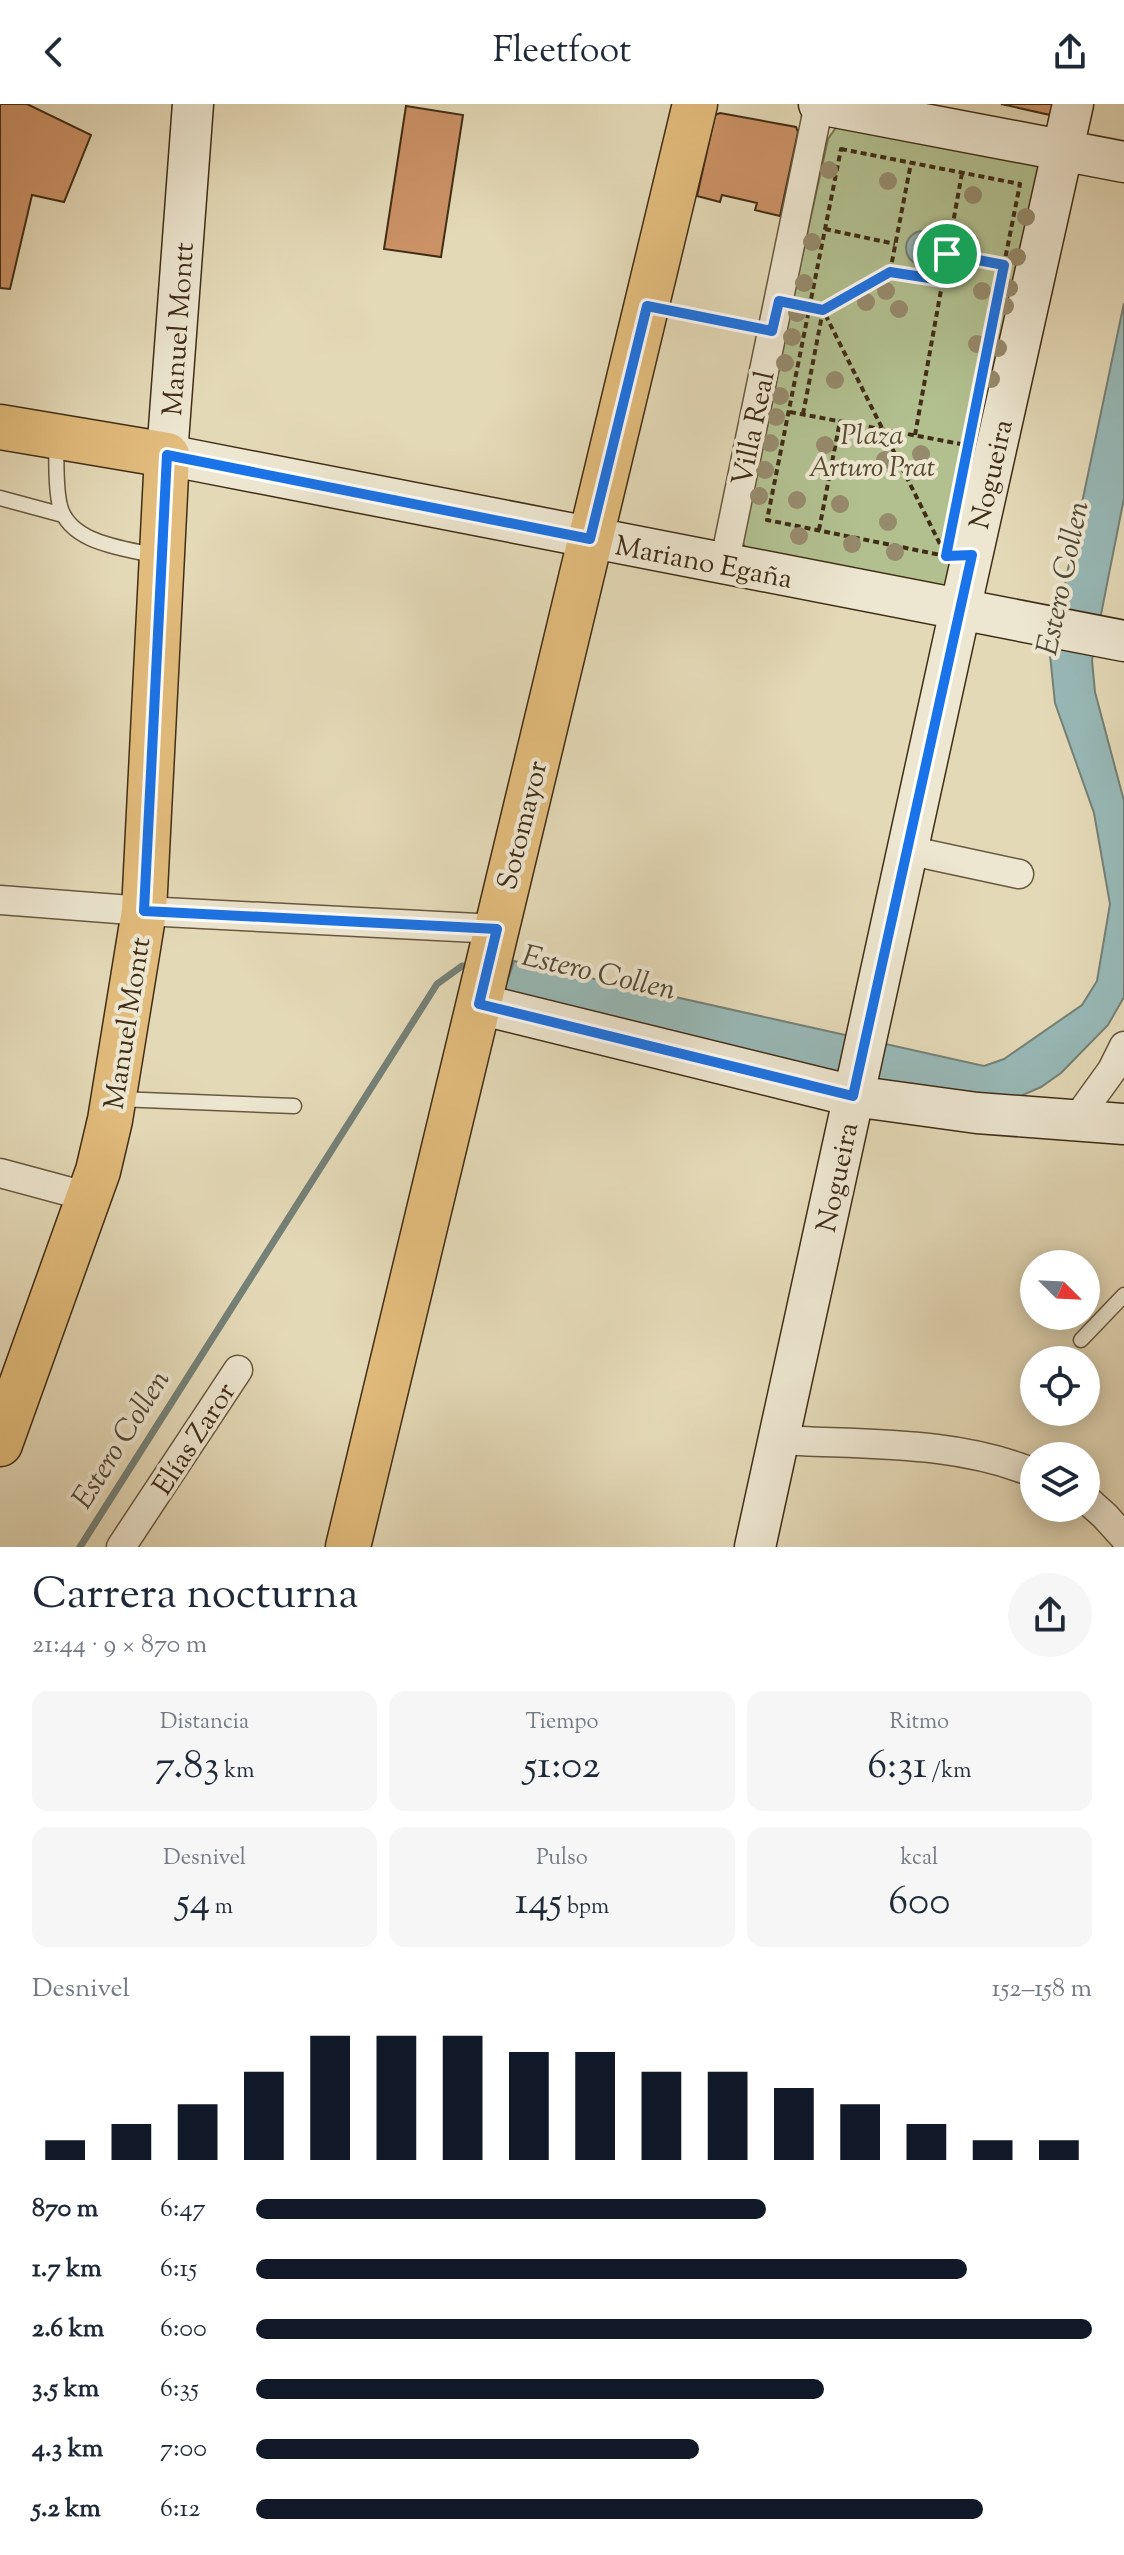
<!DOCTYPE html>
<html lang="es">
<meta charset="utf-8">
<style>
body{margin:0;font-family:"Sorts Mill Goudy",serif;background:#f6f6f7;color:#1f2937;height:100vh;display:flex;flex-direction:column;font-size:30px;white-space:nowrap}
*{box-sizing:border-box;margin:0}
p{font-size:26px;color:#747a83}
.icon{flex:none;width:44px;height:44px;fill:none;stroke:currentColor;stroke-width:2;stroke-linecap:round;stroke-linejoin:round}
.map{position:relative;height:1443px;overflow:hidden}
.panel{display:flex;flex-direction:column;background:#fff;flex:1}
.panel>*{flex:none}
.needle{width:52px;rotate:114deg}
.buttons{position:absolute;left:1020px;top:1146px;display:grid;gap:16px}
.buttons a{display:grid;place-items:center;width:80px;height:80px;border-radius:50%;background:#fff;box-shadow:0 4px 20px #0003;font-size:40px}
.pin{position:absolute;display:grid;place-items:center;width:68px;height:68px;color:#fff;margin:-34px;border:4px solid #fff;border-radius:50%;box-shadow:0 2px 8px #0007}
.round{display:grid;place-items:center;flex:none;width:84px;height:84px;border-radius:42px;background:#f6f6f7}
.overview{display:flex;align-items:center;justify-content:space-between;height:136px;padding:0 32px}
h1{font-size:44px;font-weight:600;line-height:60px}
.stats{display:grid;grid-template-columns:repeat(3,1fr);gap:12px;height:136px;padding:8px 32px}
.stats div{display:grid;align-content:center;border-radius:16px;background:#f6f6f7;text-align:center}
.stats b{font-size:40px;font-weight:600}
.stats small{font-size:22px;font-weight:400}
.stats p{font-size:22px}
.chart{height:224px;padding:16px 32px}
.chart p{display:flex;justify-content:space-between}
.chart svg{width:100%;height:144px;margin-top:8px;stroke:#111827;stroke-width:6}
ul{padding:0 32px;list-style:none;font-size:26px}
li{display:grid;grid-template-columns:128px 96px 1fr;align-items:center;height:60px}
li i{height:20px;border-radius:10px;background:#111827}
header{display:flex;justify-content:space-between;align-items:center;height:104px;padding:0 32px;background:#fff;font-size:36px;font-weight:600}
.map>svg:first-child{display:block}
.green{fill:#b2c090;stroke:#797653;stroke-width:2}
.water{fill:#98b9b7;stroke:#758177;stroke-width:2}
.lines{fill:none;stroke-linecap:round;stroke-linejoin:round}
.stream{stroke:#758177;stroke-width:7}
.building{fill:#cb9266;stroke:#402d16;stroke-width:2}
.lane-casing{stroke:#69583e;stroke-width:17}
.street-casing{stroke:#69583e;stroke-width:31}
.secondary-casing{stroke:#402d16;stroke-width:43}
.primary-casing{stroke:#402d16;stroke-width:47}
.path{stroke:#402d16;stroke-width:4;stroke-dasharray:6 4;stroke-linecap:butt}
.lane{stroke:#ede6d0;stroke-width:14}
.street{stroke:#ede6d0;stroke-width:28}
.secondary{stroke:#ede6d0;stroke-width:40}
.primary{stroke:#e2bc7c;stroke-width:44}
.tree{fill:#968a6c}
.route-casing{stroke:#fff;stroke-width:16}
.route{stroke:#1a73e8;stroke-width:10}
.labels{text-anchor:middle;stroke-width:8;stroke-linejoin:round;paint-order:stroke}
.street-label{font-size:28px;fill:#402d16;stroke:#ede6d0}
.park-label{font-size:28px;font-style:italic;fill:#574a2e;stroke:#ede6d0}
.water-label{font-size:30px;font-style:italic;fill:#524936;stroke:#ede6d0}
</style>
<header><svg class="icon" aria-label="back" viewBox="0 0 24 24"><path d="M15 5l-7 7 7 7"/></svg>Fleetfoot<svg class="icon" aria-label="share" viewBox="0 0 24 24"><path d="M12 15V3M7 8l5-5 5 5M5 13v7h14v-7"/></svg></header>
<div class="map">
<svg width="1124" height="1443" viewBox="0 0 1124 1443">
<rect width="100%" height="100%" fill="#e4d9b7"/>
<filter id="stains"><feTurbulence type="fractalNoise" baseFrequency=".0025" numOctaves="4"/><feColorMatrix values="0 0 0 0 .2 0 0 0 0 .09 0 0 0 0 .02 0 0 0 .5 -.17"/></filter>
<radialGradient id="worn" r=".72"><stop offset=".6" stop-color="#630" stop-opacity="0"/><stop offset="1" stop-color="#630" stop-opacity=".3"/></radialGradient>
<path class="green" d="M842,21L1042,62L947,484L748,448L740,434L828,35L835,25Z"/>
<path class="water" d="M906 144a17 17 0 1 1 34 0a17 17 0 1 1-34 0Z
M1124,199V394L1092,556L1095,588L1124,697V893L1108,921L1061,969L1041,983L1007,998L883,984L502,893L514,857L984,962L1004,955L1082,901L1097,877L1110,800L1094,709L1055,599L1050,551Z"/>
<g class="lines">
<path class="stream" d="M80,1443L437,880L462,862L474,864"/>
</g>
<path class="building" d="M0,0H27L91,31L64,98L32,91L10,185L0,184Z
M1001,0H1071L1068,15Z
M406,2L463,11L441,153L384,145Z
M720,9L796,23L798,28L780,112L755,106L757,99L722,91L720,98L697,92L715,11Z"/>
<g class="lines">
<g class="lane-casing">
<path id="lane" d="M56,338C57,358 55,382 60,402C70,440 125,444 157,452
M0,394L63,411
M118,995L294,1002
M1081,1236L1124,1191"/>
</g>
<g class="street-casing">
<path id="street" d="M724,461L819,0
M907,746L1019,770
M0,796L144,807L497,825
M1076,1016L1112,966L1124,942
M0,1069L89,1093
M778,1336C863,1341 954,1336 1034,1369
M1086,1395L1105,1412L1124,1433
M121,1443L238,1266"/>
</g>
<g class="secondary-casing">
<path id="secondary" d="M193,0L167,351L1124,537
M819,0L1124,58
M479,900L853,992L977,1009L1124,1020
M755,1443L960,506L1073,0"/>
</g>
<g class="primary-casing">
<path id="primary" d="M0,323L167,351L144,807L110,1016L98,1067L0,1340
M348,1443L695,0"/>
</g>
<path class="path" d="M841,45L1020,80L946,452L767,416Z
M825,125L895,140
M948,150L1004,161
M890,168L911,59
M809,202L823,206L941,442
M680,209L746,222
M790,308L966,341
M803,310L823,206L890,168L942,176
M915,331L962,69
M819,426L840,317"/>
<use href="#lane" class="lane"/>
<use href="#street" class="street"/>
<use href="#secondary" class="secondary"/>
<use href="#primary" class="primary"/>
</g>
<g class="tree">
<circle cx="829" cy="66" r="9"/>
<circle cx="888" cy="77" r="9"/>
<circle cx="973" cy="91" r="9"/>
<circle cx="1026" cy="113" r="9"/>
<circle cx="812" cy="138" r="9"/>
<circle cx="1017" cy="153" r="9"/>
<circle cx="804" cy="179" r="9"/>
<circle cx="1009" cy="184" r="9"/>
<circle cx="886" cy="187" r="9"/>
<circle cx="982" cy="187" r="9"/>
<circle cx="866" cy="198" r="9"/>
<circle cx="1005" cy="202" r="9"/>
<circle cx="899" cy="205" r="9"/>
<circle cx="797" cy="209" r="9"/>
<circle cx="792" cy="233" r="9"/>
<circle cx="977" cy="240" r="9"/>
<circle cx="998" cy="244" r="9"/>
<circle cx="785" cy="259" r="9"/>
<circle cx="991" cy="275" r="9"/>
<circle cx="835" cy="276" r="9"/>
<circle cx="780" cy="292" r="9"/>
<circle cx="776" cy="313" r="9"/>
<circle cx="770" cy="339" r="9"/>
<circle cx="825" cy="341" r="9"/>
<circle cx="921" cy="350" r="9"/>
<circle cx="885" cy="356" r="9"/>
<circle cx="765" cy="366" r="9"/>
<circle cx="759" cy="392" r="9"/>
<circle cx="797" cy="396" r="9"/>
<circle cx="840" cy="400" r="9"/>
<circle cx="888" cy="418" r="9"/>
<circle cx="799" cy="432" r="9"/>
<circle cx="852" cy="440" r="9"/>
<circle cx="895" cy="448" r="9"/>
</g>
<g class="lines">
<g class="route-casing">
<path id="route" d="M947,150L1004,161L946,452L972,451L853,992L479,900L497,825L144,807L167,351L590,435L647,202L772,227L779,197L823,206L890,168L942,176Z"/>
</g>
<use href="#route" class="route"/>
</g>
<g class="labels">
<g class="street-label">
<text transform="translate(177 225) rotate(-86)" y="10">Manuel Montt</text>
<text transform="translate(752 324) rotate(-78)" y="10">Villa Real</text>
<text transform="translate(990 370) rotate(-77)" y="10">Nogueira</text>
<text transform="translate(704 457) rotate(11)" y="10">Mariano Egaña</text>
<text transform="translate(521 721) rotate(-76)" y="10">Sotomayor</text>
<text transform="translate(126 919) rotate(-81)" y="10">Manuel Montt</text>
<text transform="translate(836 1073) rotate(-78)" y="10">Nogueira</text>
<text transform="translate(193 1334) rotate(-57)" y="10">Elías Zaror</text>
</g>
<g class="park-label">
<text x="872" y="340">Plaza<tspan x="872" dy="32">Arturo Prat</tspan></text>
</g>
<g class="water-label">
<text transform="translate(1062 474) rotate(-78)" y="10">Estero Collen</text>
<text transform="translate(599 868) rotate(13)" y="10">Estero Collen</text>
<text transform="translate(120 1335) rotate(-58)" y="10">Estero Collen</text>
</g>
</g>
<rect width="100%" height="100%" filter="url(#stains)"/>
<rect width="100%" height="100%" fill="url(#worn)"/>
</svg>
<div class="buttons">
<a><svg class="needle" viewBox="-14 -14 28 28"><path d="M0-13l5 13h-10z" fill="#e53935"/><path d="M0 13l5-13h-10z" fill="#747a83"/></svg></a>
<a><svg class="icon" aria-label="locate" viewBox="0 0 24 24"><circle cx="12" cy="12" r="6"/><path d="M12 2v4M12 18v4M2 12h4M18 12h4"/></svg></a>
<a><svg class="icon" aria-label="layers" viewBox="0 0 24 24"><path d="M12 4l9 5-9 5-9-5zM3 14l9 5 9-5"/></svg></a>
</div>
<div class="pin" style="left:947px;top:150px;background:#1e9e55"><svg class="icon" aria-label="arrive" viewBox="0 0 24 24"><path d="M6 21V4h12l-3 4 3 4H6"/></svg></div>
</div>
<section class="panel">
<div class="overview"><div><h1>Carrera nocturna</h1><p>21:44 · 9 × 870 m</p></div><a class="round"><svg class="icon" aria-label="share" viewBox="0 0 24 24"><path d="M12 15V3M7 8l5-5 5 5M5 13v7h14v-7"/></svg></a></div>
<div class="stats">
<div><p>Distancia</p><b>7.83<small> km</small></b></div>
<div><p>Tiempo</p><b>51:02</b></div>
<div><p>Ritmo</p><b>6:31<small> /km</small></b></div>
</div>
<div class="stats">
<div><p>Desnivel</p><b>54<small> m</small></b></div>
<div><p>Pulso</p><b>145<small> bpm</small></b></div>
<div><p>kcal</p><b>600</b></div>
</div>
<div class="chart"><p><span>Desnivel</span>152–158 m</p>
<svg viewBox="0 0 160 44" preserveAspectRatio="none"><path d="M5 44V38M15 44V33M25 44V27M35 44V17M45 44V6M55 44V6M65 44V6M75 44V11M85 44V11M95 44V17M105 44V17M115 44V22M125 44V27M135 44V33M145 44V38M155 44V38"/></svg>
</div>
<ul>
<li><b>870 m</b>6:47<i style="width:61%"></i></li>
<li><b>1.7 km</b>6:15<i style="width:85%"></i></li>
<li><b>2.6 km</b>6:00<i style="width:100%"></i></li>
<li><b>3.5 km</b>6:35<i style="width:68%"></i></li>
<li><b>4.3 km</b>7:00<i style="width:53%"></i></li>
<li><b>5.2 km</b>6:12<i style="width:87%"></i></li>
</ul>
</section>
